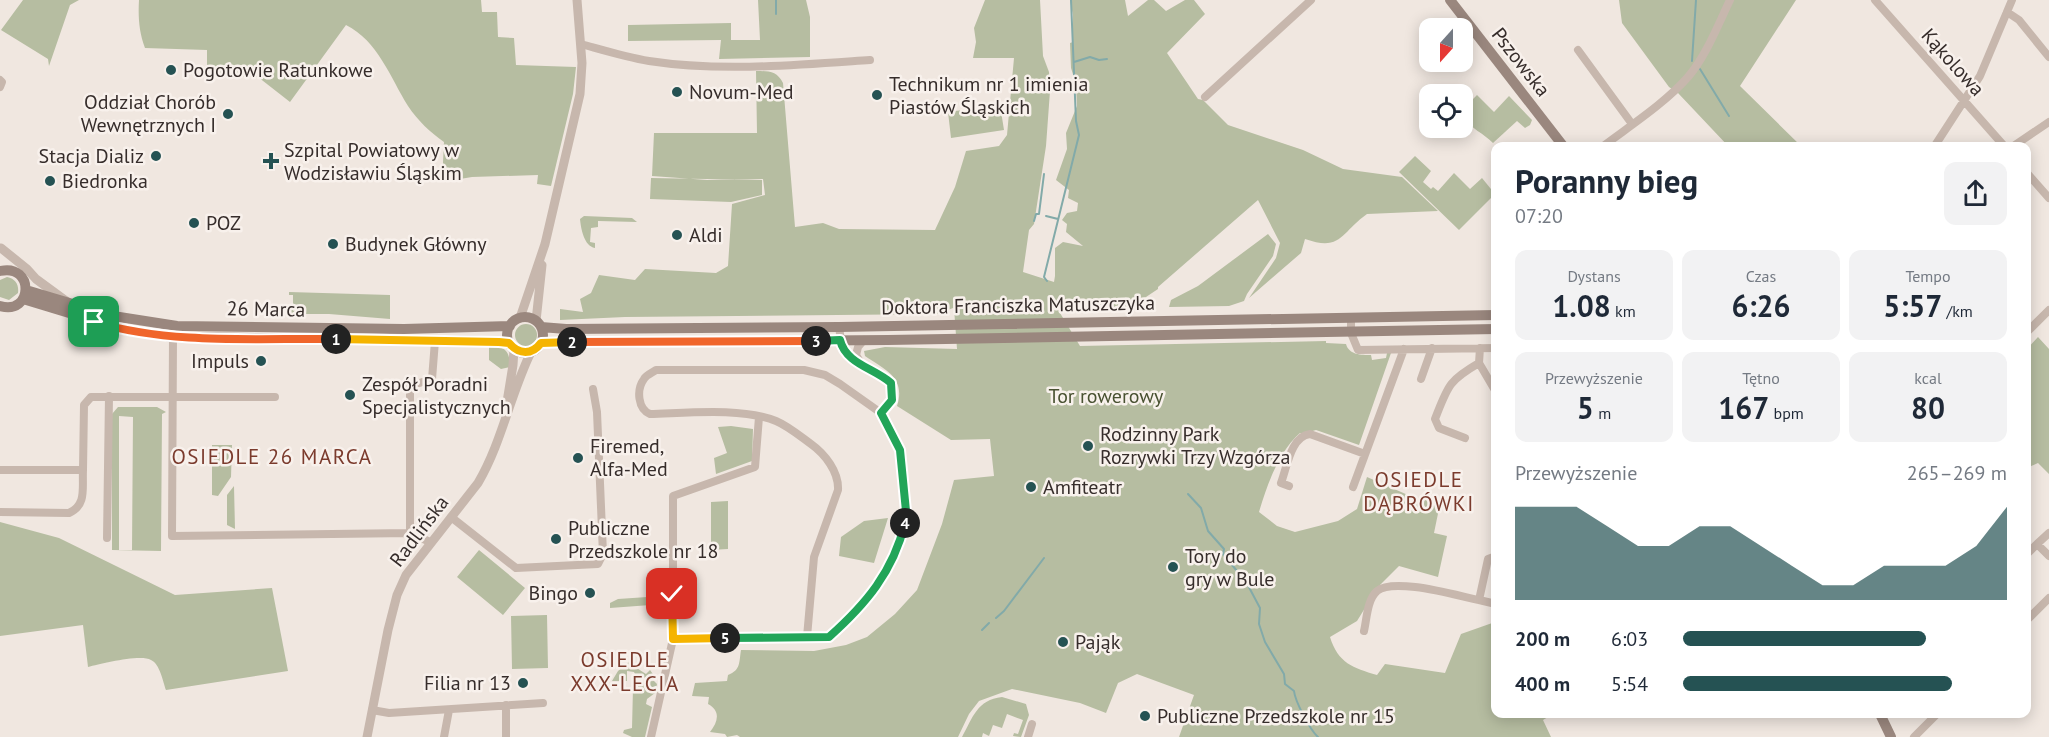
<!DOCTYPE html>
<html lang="pl">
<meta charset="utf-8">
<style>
body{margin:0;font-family:"PT Sans",sans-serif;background:#f2f2f3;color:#1f2937;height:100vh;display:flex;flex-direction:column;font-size:22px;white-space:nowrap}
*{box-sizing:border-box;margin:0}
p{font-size:20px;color:#747a83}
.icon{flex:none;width:33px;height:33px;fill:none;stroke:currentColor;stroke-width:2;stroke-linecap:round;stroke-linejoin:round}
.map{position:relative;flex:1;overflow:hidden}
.sheet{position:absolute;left:1491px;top:142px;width:540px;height:576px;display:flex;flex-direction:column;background:#fff;border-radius:12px;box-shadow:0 3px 15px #0003}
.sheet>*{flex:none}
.needle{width:39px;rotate:201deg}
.tools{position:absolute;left:1419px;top:18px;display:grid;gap:12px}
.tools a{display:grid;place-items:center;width:54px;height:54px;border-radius:12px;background:#fff;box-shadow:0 3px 15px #0003;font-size:30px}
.pin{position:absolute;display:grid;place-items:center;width:51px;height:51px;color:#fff;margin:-26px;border-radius:12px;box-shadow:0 3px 9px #0006}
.km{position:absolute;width:30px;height:30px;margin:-15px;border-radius:50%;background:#222;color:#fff;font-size:16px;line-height:30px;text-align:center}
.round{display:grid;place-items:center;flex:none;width:63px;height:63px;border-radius:12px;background:#f2f2f3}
.head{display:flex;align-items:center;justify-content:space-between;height:102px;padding:0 24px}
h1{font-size:33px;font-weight:600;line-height:45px}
.metrics{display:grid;grid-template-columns:repeat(3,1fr);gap:9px;height:102px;padding:6px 24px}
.metrics div{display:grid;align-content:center;border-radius:12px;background:#f2f2f3;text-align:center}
.metrics b{font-size:30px;font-weight:600}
.metrics small{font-size:16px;font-weight:400}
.metrics p{font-size:16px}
.chart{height:168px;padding:12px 24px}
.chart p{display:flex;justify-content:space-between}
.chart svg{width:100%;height:108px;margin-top:6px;fill:#255253;opacity:.7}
ul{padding:0 24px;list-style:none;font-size:20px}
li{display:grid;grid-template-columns:96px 72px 1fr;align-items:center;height:45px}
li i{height:15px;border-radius:8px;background:#255253}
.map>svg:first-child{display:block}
.green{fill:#b6bda1;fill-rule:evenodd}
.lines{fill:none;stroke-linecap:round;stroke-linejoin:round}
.stream{stroke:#82aaa9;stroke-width:2}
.minor{stroke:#c7b7ad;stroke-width:8}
.tertiary{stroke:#c7b7ad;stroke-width:9}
.secondary{stroke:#9a877e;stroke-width:10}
.split-1-casing{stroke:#fff;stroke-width:12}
.split-2-casing{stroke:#fff;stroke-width:12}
.split-3-casing{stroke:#fff;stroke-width:12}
.split-4-casing{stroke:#fff;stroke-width:12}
.split-5-casing{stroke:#fff;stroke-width:12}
.split-6-casing{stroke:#fff;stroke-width:12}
.split-1{stroke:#f0652b;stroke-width:8}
.split-2{stroke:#f5b400;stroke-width:8}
.split-3{stroke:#f0652b;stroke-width:8}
.split-4{stroke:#22a559;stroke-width:8}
.split-5{stroke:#22a559;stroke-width:8}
.split-6{stroke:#f5b400;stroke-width:8}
.poi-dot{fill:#255253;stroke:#f8f1ec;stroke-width:2}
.labels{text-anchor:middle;stroke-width:5;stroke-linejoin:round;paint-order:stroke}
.street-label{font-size:20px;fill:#362d2b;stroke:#f8f1ec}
.poi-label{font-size:20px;fill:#362d2b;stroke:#f8f1ec;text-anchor:start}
.park-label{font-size:20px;fill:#485131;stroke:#f8f1ec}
.neighbourhood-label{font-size:21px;letter-spacing:1.5px;fill:#7b3b2d;stroke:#f8f1ec}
</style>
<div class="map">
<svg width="2049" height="737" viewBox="0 0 2049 737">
<rect width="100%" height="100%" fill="#f0e7e0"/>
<path class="green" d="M23,0H79L70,5L49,66L48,59L1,30Z
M139,0H481L482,12H497L498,37L514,38L516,65L576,67L573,94L551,186L537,184L538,175L472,177L442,182L444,142C430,132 418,121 408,106C390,77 378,41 346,25L290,102L258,77L207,75V50L145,48C139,32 138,17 139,0Z
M758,0H806L810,17V57L719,59L721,40L628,41V25L731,23V40H760Z
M985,0H1040L1043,56L1049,72L1050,91L1046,146L1034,224L1029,230L1022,279L1023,272L1054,282L1055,276V248L1063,242L1083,246L1066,232L1067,224L1062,220L1067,213L1077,211L1078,203L1068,198L1069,190L1056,180L1067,149L1066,133L1077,106L1076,84L1071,68L1070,43L1073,42V15L1070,0H1125L1128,16L1148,0H1154L1166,11L1185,0H1194L1205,14L1167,53L1198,99L1203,100L1228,125L1303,150L1343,169L1402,177L1438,211L1367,214C1341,232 1342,252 1305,239L1301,253L1249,298L1276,258L1280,243L1258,200L1158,287V289L1137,303V310L1060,313L1080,346L1326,341V343L1346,344C1349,355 1361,355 1371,355L1372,360L1386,358L1387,353H1391L1359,445L1316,430L1302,434L1300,433C1279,451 1267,485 1259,512L1277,526L1295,532L1338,521L1357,509L1367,477L1417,499H1441L1434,533L1447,536L1438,577L1399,566L1378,587L1357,621L1330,637C1338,663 1353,668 1377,675L1385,664L1445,673L1461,634L1495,622L1496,714H1553L1543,720L1551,737H1179L1194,695L1137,674L1118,683L1106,713L1080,703L1012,689L979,701L969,714L958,737H740L737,735L727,737L725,734L710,732C718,722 721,711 708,704L709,697L692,696L695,683L727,681L728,675C741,670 739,662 741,650L814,651L846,645L867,637L895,614L917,590L942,524L954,480L994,476L990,439L951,440L897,406C906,378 886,370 865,356L864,351L885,347L957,349L954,308L963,304L938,314L625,317L560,320V309L583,312L580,299L591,293L599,275L635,280L645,269L716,273L728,266L732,204L765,195L763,179L707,180L652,176L654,133H757L756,71C769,71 777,71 783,83L795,227L823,223L839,229L935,230L955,187L966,151L999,146L1007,135L1014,58H973L976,42L974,28Z
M1619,0H1796L1740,86L1802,147H1729L1678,93L1669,87L1622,23Z
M1477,95L1494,112L1509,96L1532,120L1530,125L1525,128L1517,121L1493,143C1483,133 1472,129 1463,118V109Z
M1000,105L1004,130L951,138L948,112Z
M1415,156L1431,171L1423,182L1431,189L1433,187L1438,191L1454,173L1470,189L1482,178L1495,194L1459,230L1399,172Z
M651,178L762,180V195L731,202L650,199Z
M584,216L632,218L637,222L598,221V227L591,228L590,242L595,243V248C584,246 581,229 580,219Z
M1268,234L1276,244L1273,256L1247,294L1244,301L1229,306L1169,307L1171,300L1198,286Z
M7,277C16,279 19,285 18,293L9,300L0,297V280Z
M289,292L390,295V319L329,314H288V305H293V295H289Z
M515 335a11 11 0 1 1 22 0a11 11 0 1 1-22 0Z
M2038,337L2049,349V474L2038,463L2027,468V349Z
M489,346C505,346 510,351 510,367L501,369L489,360Z
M118,407H157L166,412L162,414L161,551L112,550V414ZM119,416L133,417L132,550H119Z
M731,426L753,429L752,461L716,474L714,458L727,453L718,427Z
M212,445H232L231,477L218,496L212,495Z
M234,486L235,529L227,525V495Z
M728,501V549L711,550V502Z
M888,518L874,563L839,556L841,537L864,521Z
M0,522L59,538L175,595L272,588L288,671L166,690C163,682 160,664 151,660C140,654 101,664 88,667L83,625L0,636Z
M479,550L525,588L503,615L457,577Z
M662,596L664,604L610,608V603L618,599Z
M547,615L548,668L512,669L511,616Z
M634,658L635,659L632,665L646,674L650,670L655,677L637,678L634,672L627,671V681H612L618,671Z
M654,681L657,684L655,693L647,699L646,704L652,707L645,737H632L623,733L624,730L632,728L633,688C637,680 646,682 654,681Z
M1002,697L1026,704L1029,715L1021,737L1013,736L1014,733L1018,734L1023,720L1007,714L1002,728L993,725L989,736L983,733L982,737H962C973,717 977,700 1002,697Z"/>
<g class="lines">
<path class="stream" d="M776,14V0
M1692,61L1696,0
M1074,62L1090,57L1099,60L1107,59
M1700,69L1729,116
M1046,216L1058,219
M1034,221L1036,214H1039L1044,174
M1047,281L1044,277L1079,135L1076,121L1071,0
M1188,494L1201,508L1208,531L1224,549L1223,554L1237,571
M1243,576L1260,608L1259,624L1265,642L1284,674L1285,684L1294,691C1295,701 1310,730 1318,737
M996,618L1004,611L1044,558
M982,630L989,623"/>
<path class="minor" d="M1875,0L2005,147
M2007,12L2019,20L2049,57
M581,44C603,50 626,57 649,61C720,72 798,65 870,60
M1578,50L1632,124
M0,80L2,82L0,87
M1205,97L1311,0
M1602,147C1631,125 1664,104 1688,77C1706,56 1718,25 1730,0
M1934,147L1980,76L2012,0
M2012,147L2049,122
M2026,172L2049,198
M1351,319V333L1358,350L1496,348
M839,327C843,368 866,361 891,383L892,400L881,413
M2026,333L2049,310
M173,337L172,536L410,533L430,542
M1480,348L1479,363L1496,392
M861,363L856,355L858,347L864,340
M1421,379L1432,348
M1465,438L1439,428L1435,419C1448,386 1448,381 1479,363
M0,470H83L84,405L91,397H275
M1289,486L1281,483C1287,467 1291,436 1310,434L1365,454
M1353,487L1404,349
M2026,489H2027
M0,512L69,513C87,505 82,488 83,470
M451,517L516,568L598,564L603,554L597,412L593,389
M410,533V386L432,379L435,341
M107,538L109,396
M2037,544L2049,533
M2026,555L2037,544L2049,556
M1479,600L1496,604
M2026,621L2049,598
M1364,631C1367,618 1367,600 1377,591C1394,577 1458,596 1479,600L1488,559L1496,556
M673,639L818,638L829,637L847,621L885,575L904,526L906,511L900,450L881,413L840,384L825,375L804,370H656C652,373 646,375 644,379C636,390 638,409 650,414C686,413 742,407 776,421C788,426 800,436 811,444C825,454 839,472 838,490L814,557L807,637
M506,705V737
M372,710L389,713L543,703
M444,737L449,710
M651,737L673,639V496L755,467L759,417
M1028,737L1032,724
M1914,737L1937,714"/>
<path class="tertiary" d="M1,248L27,269L36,279L66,301
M520,318L545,244L580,94L582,63L577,0
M536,321L542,265
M507,402L513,365L514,349
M367,737L388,630L397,595L406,575L478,483C502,442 510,395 531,352"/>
<path class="secondary" d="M1450,0L1564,147
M0,271C35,263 33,316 0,306
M26,290L113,316L177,326L404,329L510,326
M23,299L125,330L173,337L481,341L509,343
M507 335a18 18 0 1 1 36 0a18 18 0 1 1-36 0Z
M541,327L566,329L839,327L1496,315
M541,343L888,340L1496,329
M1880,714L1891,737"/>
</g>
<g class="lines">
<g class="split-1-casing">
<path id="split-1" d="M94,322C173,345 256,338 336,339"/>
</g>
<g class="split-2-casing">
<path id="split-2" d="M336,339L499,342L509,343C519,355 532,355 541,343L572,342"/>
</g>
<g class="split-3-casing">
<path id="split-3" d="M572,342L816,341"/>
</g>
<g class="split-4-casing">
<path id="split-4" d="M816,341L840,340C846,364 874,368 891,383L892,400L881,413L900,450L906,511L905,523"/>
</g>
<g class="split-5-casing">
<path id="split-5" d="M725,638L829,637C866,604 893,572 905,523"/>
</g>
<g class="split-6-casing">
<path id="split-6" d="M672,594L673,639L725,638"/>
</g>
<use href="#split-1" class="split-1"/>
<use href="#split-2" class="split-2"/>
<use href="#split-3" class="split-3"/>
<use href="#split-4" class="split-4"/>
<use href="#split-5" class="split-5"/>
<use href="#split-6" class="split-6"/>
</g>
<g class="poi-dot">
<circle cx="171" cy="70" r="6"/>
<circle cx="677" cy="92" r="6"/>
<circle cx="877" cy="95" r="6"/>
<circle cx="228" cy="114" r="6"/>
<circle cx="156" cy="156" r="6"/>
<path d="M268 152h6v6h6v6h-6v6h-6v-6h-6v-6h6z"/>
<circle cx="50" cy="181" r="6"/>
<circle cx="194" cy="223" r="6"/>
<circle cx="677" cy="235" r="6"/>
<circle cx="333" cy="244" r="6"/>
<circle cx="261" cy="361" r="6"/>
<circle cx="350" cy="395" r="6"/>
<circle cx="1088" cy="446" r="6"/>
<circle cx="578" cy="458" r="6"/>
<circle cx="1031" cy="487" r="6"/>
<circle cx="556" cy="539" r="6"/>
<circle cx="1173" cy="567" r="6"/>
<circle cx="590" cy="593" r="6"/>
<circle cx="1063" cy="642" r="6"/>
<circle cx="523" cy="683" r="6"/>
<circle cx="1145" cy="716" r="6"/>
</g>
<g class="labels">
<g class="street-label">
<text transform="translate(1521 62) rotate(52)" y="7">Pszowska</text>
<text transform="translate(1953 62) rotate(48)" y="7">Kąkolowa</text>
<text transform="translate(1018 305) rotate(-1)" y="7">Doktora Franciszka Matuszczyka</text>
<text transform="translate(266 309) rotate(1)" y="7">26 Marca</text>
<text transform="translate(419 531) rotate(-53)" y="7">Radlińska</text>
</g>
<g class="poi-label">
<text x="183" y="77">Pogotowie Ratunkowe</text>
<text x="889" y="91">Technikum nr 1 imienia<tspan x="889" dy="23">Piastów Śląskich</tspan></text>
<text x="689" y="99">Novum-Med</text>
<text x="216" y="109" text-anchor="end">Oddział Chorób<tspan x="216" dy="23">Wewnętrznych I</tspan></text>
<text x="284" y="157">Szpital Powiatowy w<tspan x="284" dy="23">Wodzisławiu Śląskim</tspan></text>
<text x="144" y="163" text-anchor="end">Stacja Dializ</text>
<text x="62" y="188">Biedronka</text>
<text x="206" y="230">POZ</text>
<text x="689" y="242">Aldi</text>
<text x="345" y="251">Budynek Główny</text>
<text x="249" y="368" text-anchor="end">Impuls</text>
<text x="362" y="391">Zespół Poradni<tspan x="362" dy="23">Specjalistycznych</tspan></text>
<text x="1100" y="441">Rodzinny Park<tspan x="1100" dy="23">Rozrywki Trzy Wzgórza</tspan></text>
<text x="590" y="453">Firemed,<tspan x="590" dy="23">Alfa-Med</tspan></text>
<text x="1043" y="494">Amfiteatr</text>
<text x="568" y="535">Publiczne<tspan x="568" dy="23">Przedszkole nr 18</tspan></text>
<text x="1185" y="563">Tory do<tspan x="1185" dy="23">gry w Bule</tspan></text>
<text x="578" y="600" text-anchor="end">Bingo</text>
<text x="1075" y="649">Pająk</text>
<text x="511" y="690" text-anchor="end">Filia nr 13</text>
<text x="1157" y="723">Publiczne Przedszkole nr 15</text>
</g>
<g class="park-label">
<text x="1106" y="403">Tor rowerowy</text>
</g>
<g class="neighbourhood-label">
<text x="272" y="464">OSIEDLE 26 MARCA</text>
<text x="1419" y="487">OSIEDLE<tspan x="1419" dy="24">DĄBRÓWKI</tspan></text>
<text x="625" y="667">OSIEDLE<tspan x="625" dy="24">XXX-LECIA</tspan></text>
</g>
</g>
</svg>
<div class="tools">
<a><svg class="needle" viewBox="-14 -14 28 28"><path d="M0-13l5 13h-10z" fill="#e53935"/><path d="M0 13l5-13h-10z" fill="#747a83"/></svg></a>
<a><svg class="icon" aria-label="locate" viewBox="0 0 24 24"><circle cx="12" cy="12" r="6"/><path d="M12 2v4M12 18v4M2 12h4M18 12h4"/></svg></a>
</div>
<div class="pin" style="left:94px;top:322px;background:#1e9e55"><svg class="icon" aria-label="arrive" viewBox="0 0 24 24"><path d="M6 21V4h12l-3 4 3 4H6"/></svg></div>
<div class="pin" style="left:672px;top:594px;background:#d93025"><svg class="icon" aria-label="check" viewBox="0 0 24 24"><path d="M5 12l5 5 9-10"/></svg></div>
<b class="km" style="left:336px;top:339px">1</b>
<b class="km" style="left:572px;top:342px">2</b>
<b class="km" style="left:816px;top:341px">3</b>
<b class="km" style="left:905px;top:523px">4</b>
<b class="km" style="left:725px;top:638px">5</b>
<section class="sheet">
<div class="head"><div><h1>Poranny bieg</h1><p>07:20</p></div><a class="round"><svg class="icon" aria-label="share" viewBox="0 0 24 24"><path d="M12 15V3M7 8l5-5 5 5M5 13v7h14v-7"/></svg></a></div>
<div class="metrics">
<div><p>Dystans</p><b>1.08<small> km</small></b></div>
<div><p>Czas</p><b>6:26</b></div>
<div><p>Tempo</p><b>5:57<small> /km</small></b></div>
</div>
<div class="metrics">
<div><p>Przewyższenie</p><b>5<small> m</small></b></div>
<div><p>Tętno</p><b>167<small> bpm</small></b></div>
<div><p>kcal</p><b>80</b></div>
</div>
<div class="chart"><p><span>Przewyższenie</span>265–269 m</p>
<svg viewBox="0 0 160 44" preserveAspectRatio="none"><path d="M0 44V6L10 6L20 6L30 14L40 22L50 22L60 14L70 14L80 22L90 30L100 38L110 38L120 30L130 30L140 30L150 22L160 6V44z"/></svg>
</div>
<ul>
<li><b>200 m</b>6:03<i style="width:75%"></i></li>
<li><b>400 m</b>5:54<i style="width:83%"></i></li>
</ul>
</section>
</div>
